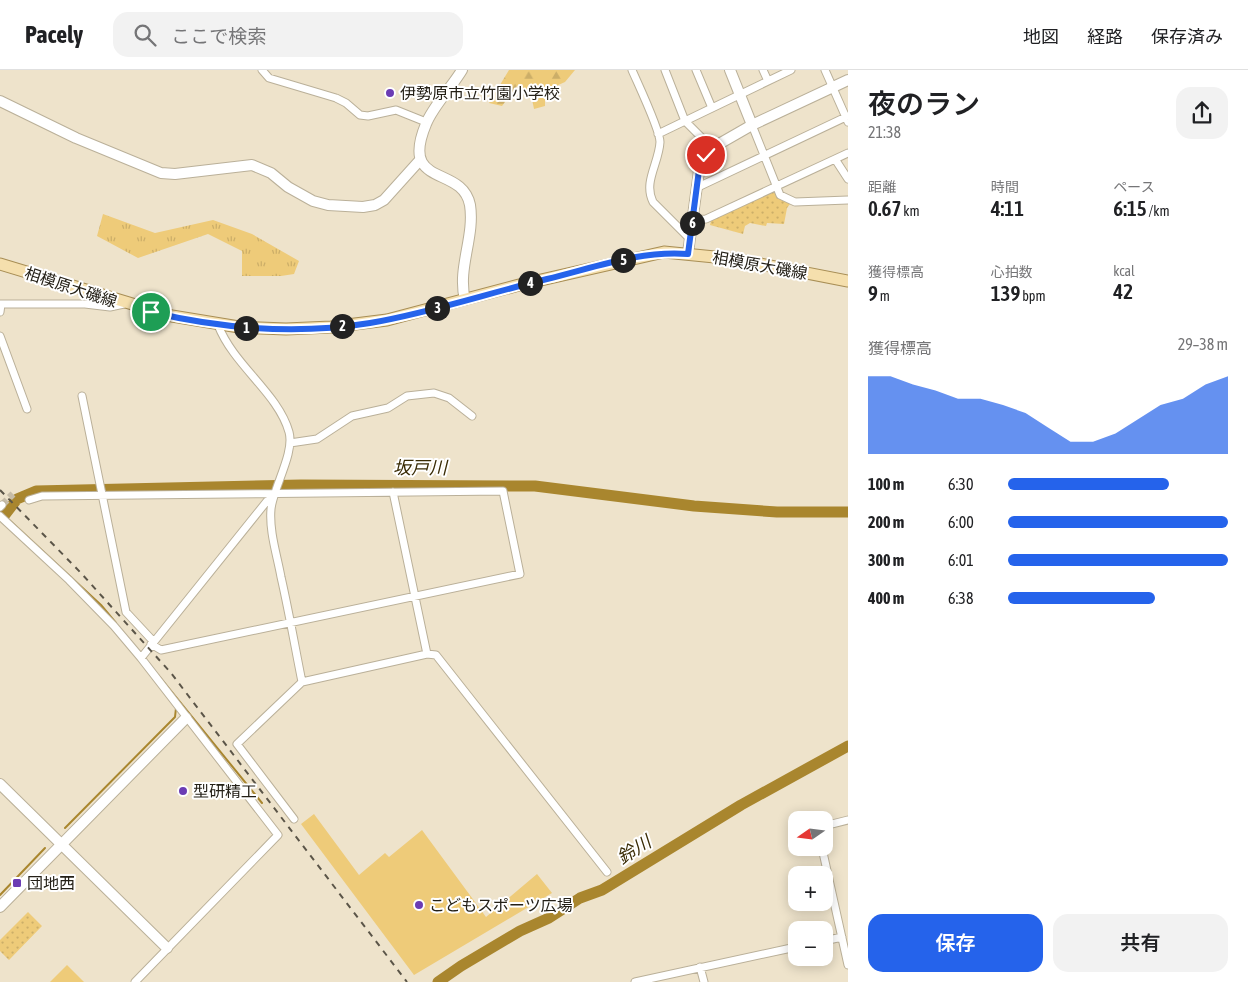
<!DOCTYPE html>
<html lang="ja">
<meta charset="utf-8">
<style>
body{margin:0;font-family:"Asap Condensed","Noto Sans JP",sans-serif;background:#f2f2f2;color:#202124;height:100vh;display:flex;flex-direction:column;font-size:19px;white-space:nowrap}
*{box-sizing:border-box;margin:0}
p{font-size:16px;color:#757577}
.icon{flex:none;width:28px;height:28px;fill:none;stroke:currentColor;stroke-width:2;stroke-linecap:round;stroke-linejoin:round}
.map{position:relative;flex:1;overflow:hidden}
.sheet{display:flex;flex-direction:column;background:#fff;width:400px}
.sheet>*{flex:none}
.needle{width:32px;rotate:256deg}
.buttons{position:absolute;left:788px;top:741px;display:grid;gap:10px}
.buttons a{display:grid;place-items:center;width:45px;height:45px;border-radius:10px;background:#fff;box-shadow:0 2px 12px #0003;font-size:25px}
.pin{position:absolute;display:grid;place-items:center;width:42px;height:42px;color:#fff;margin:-21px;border:2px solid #fff;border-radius:50%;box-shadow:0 1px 5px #0007}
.km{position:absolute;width:25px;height:25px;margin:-12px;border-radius:50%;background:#222;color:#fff;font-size:14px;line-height:25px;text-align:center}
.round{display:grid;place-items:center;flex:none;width:52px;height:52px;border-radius:15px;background:#f2f2f2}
.overview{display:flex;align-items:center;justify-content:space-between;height:85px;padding:0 20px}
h1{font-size:28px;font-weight:600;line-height:38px}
.figures{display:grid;grid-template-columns:repeat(3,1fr);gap:8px;height:85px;padding:5px 20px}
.figures div{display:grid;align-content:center}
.figures b{font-size:21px;font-weight:600}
.figures small{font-size:14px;font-weight:400}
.figures p{font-size:14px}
.chart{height:140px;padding:10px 20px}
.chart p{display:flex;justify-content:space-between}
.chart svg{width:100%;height:90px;margin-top:5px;fill:#2563eb;opacity:.7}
.action{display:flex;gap:10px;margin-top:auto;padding:10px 20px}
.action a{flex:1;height:58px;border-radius:15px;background:#2563eb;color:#fff;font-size:20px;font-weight:600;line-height:58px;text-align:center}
.action a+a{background:#f2f2f2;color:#202124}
ul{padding:0 20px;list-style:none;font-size:16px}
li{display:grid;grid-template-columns:80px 60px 1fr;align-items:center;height:38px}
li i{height:12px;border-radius:6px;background:#2563eb}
header{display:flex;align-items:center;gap:30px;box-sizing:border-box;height:70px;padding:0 25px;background:#fff;border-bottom:1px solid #e0e0e0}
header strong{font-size:24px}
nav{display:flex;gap:28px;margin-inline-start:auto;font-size:18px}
.search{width:350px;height:45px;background:#f2f2f2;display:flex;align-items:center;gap:12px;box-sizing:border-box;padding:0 18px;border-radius:15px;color:#757577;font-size:19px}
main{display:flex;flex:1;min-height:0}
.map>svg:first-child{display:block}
.grass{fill:url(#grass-tufts)}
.forest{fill:url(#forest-firs)}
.park{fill:url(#park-dots)}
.pitch{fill:#eecb79}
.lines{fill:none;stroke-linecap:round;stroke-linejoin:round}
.stream{stroke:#a9862e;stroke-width:2}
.river{stroke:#a9862e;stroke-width:11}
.street-tunnel{stroke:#c6bca7;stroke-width:7;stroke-dasharray:7 3.5;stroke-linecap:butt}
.street-casing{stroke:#bab099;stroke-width:9}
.secondary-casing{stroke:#bab099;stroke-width:12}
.primary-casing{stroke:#a88e55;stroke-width:13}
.street{stroke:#fff;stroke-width:7}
.secondary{stroke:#fff;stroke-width:10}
.primary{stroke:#f5dfad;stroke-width:11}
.rail{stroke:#5b5548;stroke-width:2;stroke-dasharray:6 6;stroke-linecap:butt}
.route-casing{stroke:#fff;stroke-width:10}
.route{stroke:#2563eb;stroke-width:6}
.poi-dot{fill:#6b3cb4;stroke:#fff;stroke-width:2}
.labels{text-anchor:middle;stroke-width:4;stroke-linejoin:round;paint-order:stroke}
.poi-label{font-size:16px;fill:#242017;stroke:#fff;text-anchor:start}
.street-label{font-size:16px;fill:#242017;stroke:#fff}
.water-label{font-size:18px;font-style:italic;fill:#392b04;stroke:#fff}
</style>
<header>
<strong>Pacely</strong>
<div class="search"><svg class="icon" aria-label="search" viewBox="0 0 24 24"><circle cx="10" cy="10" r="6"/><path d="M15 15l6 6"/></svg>ここで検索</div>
<nav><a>地図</a><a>経路</a><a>保存済み</a></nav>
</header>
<main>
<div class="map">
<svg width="848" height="912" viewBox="0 0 848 912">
<defs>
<pattern id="grass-tufts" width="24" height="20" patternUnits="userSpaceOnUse" patternTransform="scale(1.25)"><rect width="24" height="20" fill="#eecb79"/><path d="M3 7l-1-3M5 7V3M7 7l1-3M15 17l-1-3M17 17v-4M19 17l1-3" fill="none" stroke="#ccae68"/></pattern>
<pattern id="forest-firs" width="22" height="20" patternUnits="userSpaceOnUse" patternTransform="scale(1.25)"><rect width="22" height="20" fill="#eecb79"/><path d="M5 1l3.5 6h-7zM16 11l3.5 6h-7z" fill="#ccae68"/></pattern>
<pattern id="park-dots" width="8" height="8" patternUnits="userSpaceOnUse" patternTransform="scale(1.25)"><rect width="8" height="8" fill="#eecb79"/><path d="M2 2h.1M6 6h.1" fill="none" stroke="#ccae68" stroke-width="1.8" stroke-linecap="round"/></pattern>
</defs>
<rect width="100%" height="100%" fill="#eee3cb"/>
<path class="grass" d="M103,144L155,163L213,150L252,164L299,191L294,204L281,206H242V181L208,164L138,188L97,166Z"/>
<path class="forest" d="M509,0H575L565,12L545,21V36L534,39L531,24L517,16L502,36L489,33Z"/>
<path class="park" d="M775,120L790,134L787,138L784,154L767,153L766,156L750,153L745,156L743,164L710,155L711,151Z
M28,842L42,856L9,890L0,881V870Z"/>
<path class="pitch" d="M314,744L359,805L385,783L389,787L422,760L486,847L537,804L552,823L414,905L301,754Z
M67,895L84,912H50Z"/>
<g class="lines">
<path class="stream" d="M6,447L101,535L116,553
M158,605L262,733
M65,758L175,647L176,638
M0,825L45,778"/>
<path class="river" d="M0,443L4,446L17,429L36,421L301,415L535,416L694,436L777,442H848
M438,912L461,896L520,861L549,848L580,828L602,820L741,735L848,676"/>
<path class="street-tunnel" d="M2,435L13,424"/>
<g class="street-casing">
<path id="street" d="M262,0L269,8L336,28L346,33L360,45L368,46L396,40L426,52
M632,0C638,14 660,60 660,72C659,93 643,112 653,132L690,169
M665,0L685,51L712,78
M696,0L712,38
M763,0L768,11
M825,0L848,52
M752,55L780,125L795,132L848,130
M658,64L791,0
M835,89L848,109
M696,118L848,46
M692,150L706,149L848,83
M0,234H85L110,237L124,234
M0,242L1,234
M218,255C234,296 278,323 289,362C295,383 273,418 271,439C269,461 277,485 281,507C289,542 295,577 302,612L427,584L436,585L607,802
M0,266L27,339
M82,326L126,542L153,571
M290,373L317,369L352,346L388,338L407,326L434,323L449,328L472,346
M393,422L427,584
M29,430L42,426L503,421L520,504L161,580L151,574
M0,437L2,435
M0,446L69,510L114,556L141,588
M294,749L237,674L302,612
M824,756L848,750
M822,778L848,895
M824,871L842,867
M700,897L704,912
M135,912L278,765L141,588L267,431L273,429
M635,912L796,877"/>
</g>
<g class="secondary-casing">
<path id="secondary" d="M462,0C452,17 433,36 426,54C399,119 462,94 470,135C475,167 457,198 465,230
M730,0L752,55
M0,31L76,68L161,103L175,104L252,95L271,103L288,117L313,131L328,135L363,137L375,135L384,130L420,90
M688,183L699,101L712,78L752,55L848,10
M0,714L167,878
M0,837L186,648"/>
</g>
<g class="primary-casing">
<path id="primary" d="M0,194L172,246L239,257L286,259L331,257L387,250L519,215L664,182L735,189L848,211"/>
</g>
<use href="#street" class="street"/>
<use href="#secondary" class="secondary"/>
<use href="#primary" class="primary"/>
<path class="rail" d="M0,420L81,503L171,603L407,912"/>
</g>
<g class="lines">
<g class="route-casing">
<path id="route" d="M151,242C223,259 296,265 370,253C430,243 488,223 547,209C593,198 640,180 688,184L699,100L706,85"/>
</g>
<use href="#route" class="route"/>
</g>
<g class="poi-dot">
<circle cx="390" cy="23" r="5"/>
<circle cx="183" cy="721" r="5"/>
<rect x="12" y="808" width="10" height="10" rx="2.5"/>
<circle cx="419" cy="835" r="5"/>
</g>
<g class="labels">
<g class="poi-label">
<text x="400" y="29">伊勢原市立竹園小学校</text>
<text x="193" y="727">型研精工</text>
<text x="27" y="819">団地西</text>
<text x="429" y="841">こどもスポーツ広場</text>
</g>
<g class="street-label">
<text transform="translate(760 195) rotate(10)" y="6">相模原大磯線</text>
<text transform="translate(71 217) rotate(18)" y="6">相模原大磯線</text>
</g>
<g class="water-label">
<text x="420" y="404">坂戸川</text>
<text transform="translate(634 780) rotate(-32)" y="6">鈴川</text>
</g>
</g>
</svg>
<div class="buttons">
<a><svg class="needle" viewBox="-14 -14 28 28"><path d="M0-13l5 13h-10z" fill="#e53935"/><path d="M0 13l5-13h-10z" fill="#757577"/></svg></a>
<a>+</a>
<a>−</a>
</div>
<div class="pin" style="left:151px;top:242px;background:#1e9e55"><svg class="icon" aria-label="arrive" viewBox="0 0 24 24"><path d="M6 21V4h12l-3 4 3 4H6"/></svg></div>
<div class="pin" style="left:706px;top:85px;background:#d93025"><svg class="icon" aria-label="check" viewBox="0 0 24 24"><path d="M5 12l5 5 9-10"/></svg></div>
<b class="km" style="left:246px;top:258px">1</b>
<b class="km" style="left:342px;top:256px">2</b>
<b class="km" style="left:437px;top:238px">3</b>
<b class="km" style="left:530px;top:213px">4</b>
<b class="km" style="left:623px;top:190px">5</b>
<b class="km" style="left:692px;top:153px">6</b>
</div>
<section class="sheet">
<div class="overview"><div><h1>夜のラン</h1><p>21:38</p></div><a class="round"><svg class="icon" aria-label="share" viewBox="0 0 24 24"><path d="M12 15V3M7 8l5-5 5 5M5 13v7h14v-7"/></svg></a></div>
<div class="figures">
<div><p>距離</p><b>0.67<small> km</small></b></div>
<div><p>時間</p><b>4:11</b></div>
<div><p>ペース</p><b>6:15<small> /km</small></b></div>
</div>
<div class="figures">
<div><p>獲得標高</p><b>9<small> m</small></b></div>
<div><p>心拍数</p><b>139<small> bpm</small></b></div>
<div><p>kcal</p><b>42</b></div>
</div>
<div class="chart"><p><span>獲得標高</span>29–38 m</p>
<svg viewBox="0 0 160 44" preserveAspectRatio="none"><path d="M0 44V6L10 6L20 10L30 13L40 17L50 17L60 20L70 24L80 31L90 38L100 38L110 34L120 27L130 20L140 17L150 10L160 6V44z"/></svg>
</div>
<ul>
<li><b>100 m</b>6:30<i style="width:73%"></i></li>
<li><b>200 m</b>6:00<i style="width:100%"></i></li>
<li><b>300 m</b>6:01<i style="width:100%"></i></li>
<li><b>400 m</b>6:38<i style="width:67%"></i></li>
</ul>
<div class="action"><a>保存</a><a>共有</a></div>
</section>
</main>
